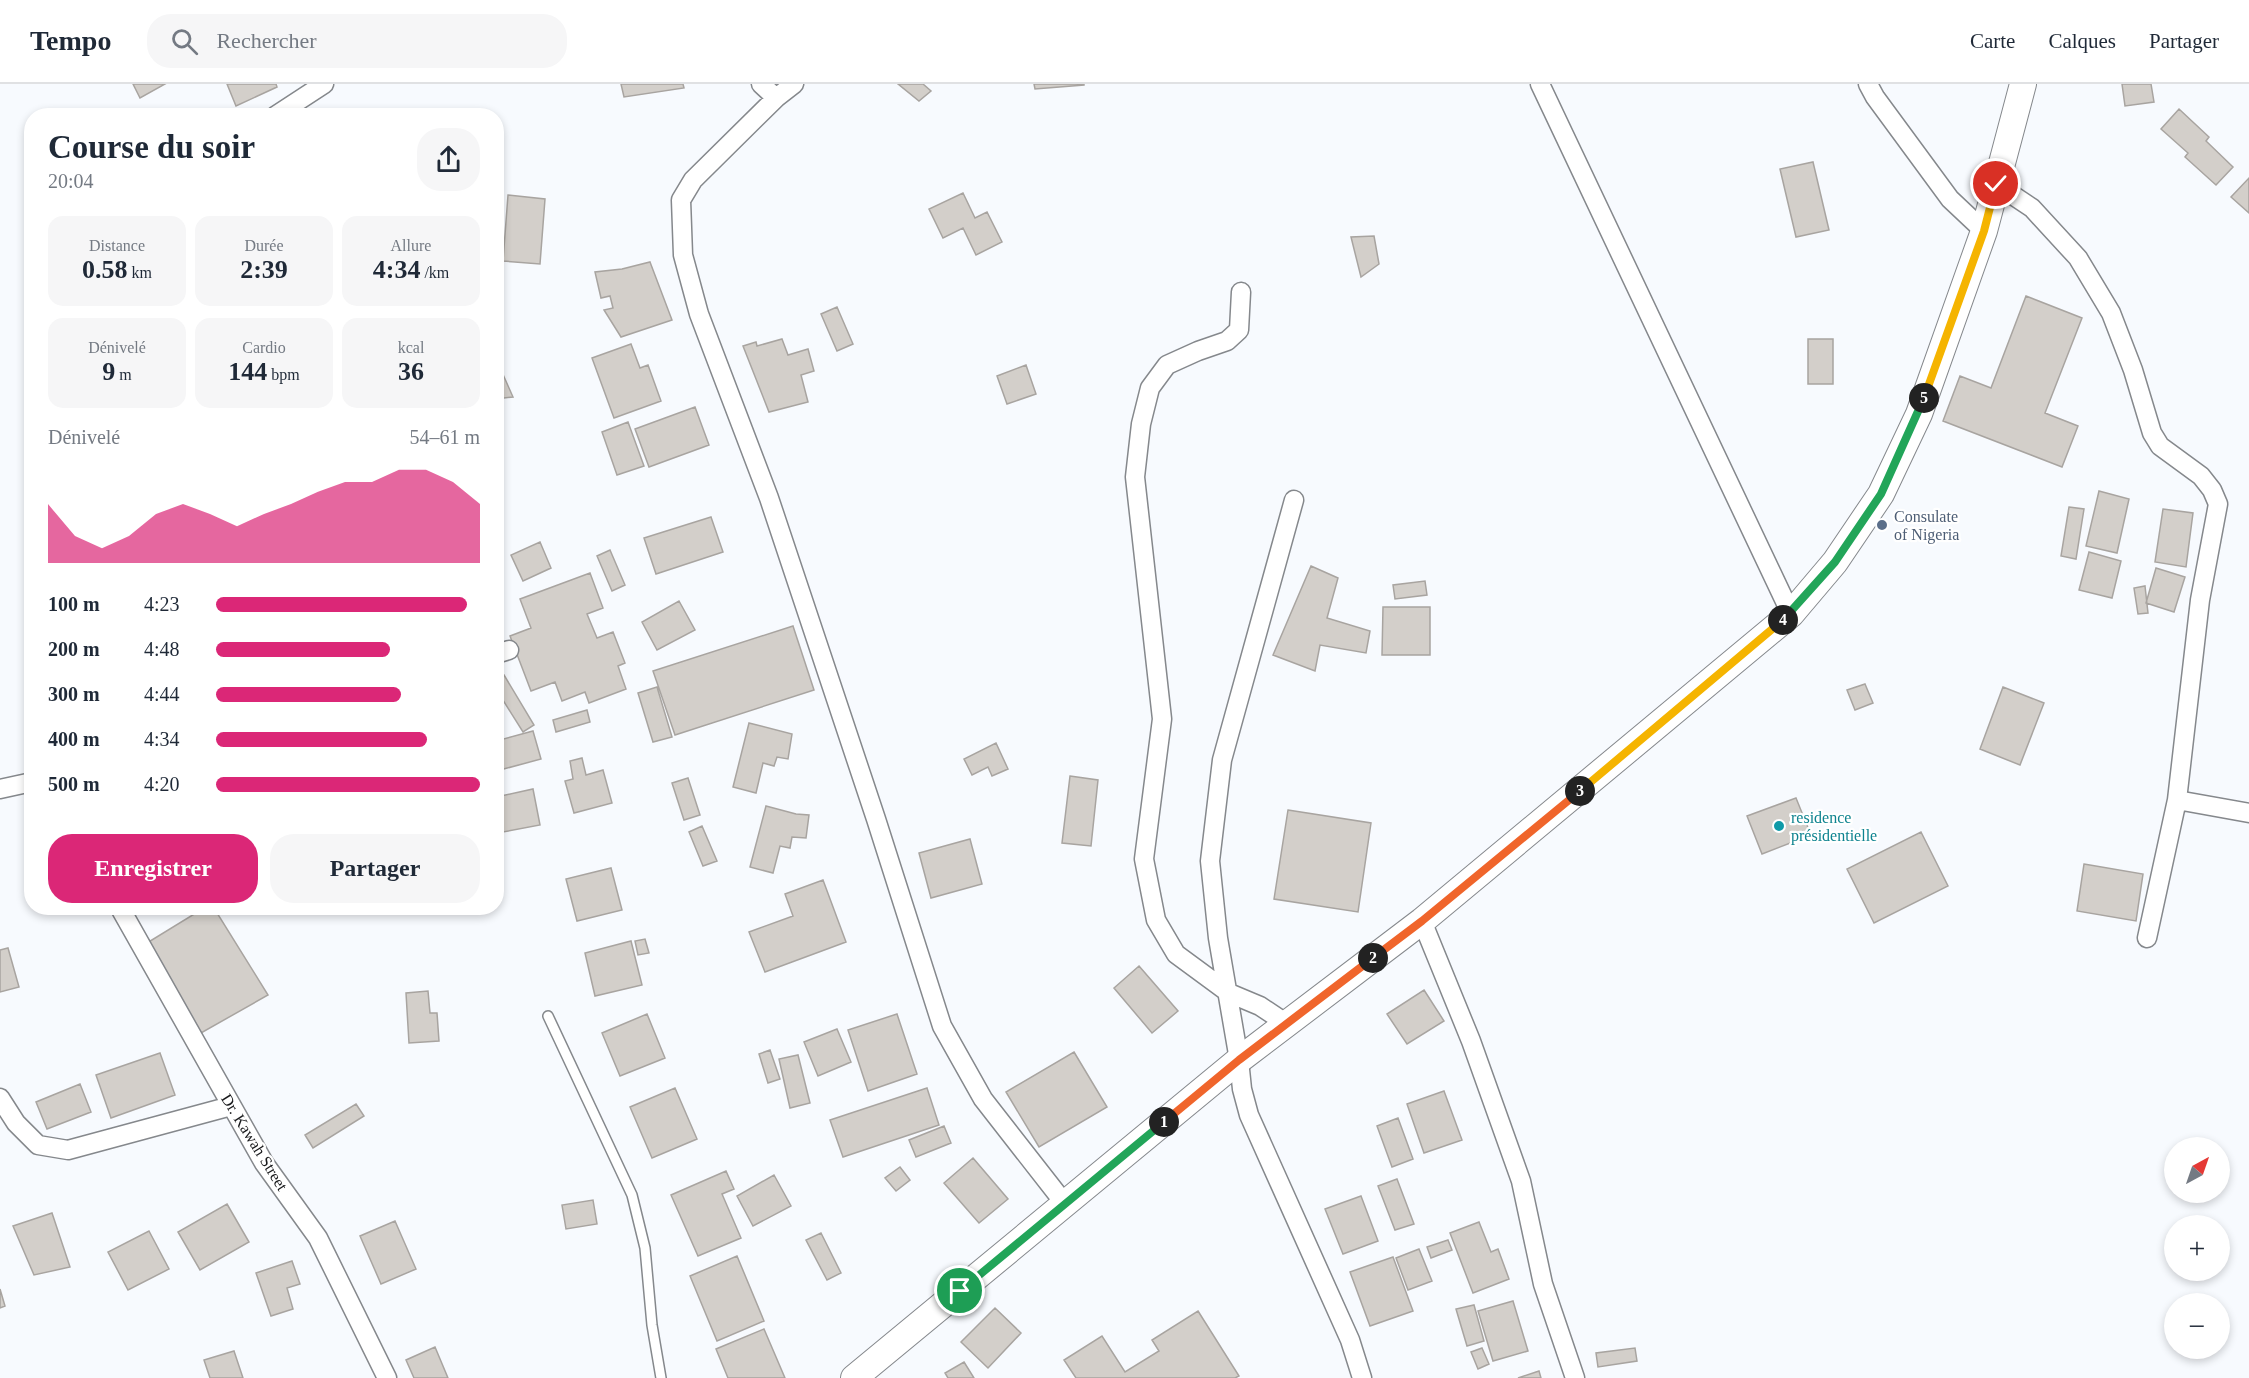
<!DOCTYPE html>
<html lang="fr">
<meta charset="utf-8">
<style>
body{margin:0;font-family:Georgia,serif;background:#f6f6f7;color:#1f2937;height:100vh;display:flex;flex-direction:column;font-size:22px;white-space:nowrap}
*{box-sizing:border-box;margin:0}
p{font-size:20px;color:#747a83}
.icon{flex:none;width:33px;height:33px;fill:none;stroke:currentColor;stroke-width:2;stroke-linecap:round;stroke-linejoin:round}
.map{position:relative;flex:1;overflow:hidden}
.details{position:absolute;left:24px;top:24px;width:480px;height:807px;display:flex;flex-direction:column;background:#fff;border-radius:24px;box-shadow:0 3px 9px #0003}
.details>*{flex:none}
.needle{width:39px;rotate:40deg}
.buttons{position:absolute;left:2164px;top:1053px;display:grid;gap:12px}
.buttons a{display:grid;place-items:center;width:66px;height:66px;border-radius:50%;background:#fff;box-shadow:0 3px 9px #0003;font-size:30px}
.pin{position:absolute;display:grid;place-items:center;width:51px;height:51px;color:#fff;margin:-26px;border:3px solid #fff;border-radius:50%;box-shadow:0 2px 6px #0007}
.km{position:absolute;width:30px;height:30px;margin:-15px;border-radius:50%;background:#222;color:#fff;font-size:16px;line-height:30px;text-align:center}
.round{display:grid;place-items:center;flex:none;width:63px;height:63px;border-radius:24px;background:#f6f6f7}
.headline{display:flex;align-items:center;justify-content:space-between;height:102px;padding:0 24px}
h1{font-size:33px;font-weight:700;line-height:45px}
.metrics{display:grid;grid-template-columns:repeat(3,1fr);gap:9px;height:102px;padding:6px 24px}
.metrics div{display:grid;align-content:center;border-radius:15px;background:#f6f6f7;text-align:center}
.metrics b{font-size:26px;font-weight:700}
.metrics small{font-size:16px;font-weight:400}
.metrics p{font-size:16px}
.chart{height:168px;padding:12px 24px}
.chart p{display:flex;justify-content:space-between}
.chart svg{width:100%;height:108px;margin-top:6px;fill:#db2777;opacity:.7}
.cta{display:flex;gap:12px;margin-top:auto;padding:12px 24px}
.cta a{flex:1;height:69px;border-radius:24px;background:#db2777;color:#fff;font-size:24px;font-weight:700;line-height:69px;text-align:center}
.cta a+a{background:#f6f6f7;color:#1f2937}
ul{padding:0 24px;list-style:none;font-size:20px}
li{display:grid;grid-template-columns:96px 72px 1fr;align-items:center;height:45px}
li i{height:15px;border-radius:8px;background:#db2777}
header{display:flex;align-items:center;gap:36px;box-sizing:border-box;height:84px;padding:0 30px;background:#fff;border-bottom:2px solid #e0e1e3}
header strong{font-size:28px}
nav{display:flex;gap:33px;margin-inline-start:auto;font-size:21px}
.search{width:420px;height:54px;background:#f6f6f7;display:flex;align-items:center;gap:15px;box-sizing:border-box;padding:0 21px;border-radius:24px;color:#747a83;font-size:22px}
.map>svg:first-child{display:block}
.building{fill:#d3cfca;stroke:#a8a4a0;stroke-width:1.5}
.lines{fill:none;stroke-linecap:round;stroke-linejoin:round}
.lane-casing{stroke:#85888c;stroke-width:12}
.street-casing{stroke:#85888c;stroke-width:21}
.secondary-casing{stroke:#85888c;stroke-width:28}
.lane{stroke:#fff;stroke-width:9}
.street{stroke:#fff;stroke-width:18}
.secondary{stroke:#fff;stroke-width:26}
.split-1-casing{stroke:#fff;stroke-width:12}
.split-2-casing{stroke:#fff;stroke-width:12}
.split-3-casing{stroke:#fff;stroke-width:12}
.split-4-casing{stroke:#fff;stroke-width:12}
.split-5-casing{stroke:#fff;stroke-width:12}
.split-6-casing{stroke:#fff;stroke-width:12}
.split-1{stroke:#22a559;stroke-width:8}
.split-2{stroke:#f0652b;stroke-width:8}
.split-3{stroke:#f0652b;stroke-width:8}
.split-4{stroke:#f5b400;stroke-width:8}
.split-5{stroke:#22a559;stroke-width:8}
.split-6{stroke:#f5b400;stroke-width:8}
.service-dot{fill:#5c6f8a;stroke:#fff;stroke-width:2}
.culture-dot{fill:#0f9aa8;stroke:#fff;stroke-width:2}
.labels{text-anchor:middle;stroke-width:4.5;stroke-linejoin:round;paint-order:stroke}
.service-label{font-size:16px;fill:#4e5e75;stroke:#fff;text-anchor:start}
.culture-label{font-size:16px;fill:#0d838f;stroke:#fff;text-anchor:start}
.street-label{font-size:16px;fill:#18191b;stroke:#fff}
</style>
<header>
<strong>Tempo</strong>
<div class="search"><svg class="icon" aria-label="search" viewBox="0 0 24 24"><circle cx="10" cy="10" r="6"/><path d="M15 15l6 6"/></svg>Rechercher</div>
<nav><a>Carte</a><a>Calques</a><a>Partager</a></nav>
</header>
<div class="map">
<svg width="2249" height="1294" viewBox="0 0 2249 1294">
<rect width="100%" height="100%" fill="#f7fafe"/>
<path class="building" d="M133,0H165L140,14Z
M227,0H276L277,3L236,22Z
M621,0H683L684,4L624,13Z
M898,0H923L931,7L919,17Z
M1034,0H1084V1L1035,5Z
M2122,0H2151L2154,18L2125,22Z
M2179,25L2209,53L2206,57L2233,83L2216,101L2185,73L2188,69L2161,45Z
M1813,78L1829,146L1796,153L1780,85Z
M2249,94V129L2231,113Z
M963,109L975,134L987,128L1002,158L976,171L963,144L943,154L929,125Z
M508,111L545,115L540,180L503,177Z
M1374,152L1379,180L1361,193L1351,153Z
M650,178L672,236L621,253L604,226L613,224L610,212L601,214L595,188L622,185Z
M2026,212L2082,234L2045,329L2078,342L2062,383L1943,337L1960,292L1991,304Z
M837,223L853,260L837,267L821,230Z
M782,255L788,271L808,265L814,287L801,291L808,318L769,328L743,262L756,258L757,262Z
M1808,255H1833V300H1808Z
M631,260L640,284L648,281L661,317L614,334L592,274Z
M496,277H497L513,313L496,315Z
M1026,281L1036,310L1007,320L997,292Z
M695,323L709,361L649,383L635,345Z
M628,338L644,382L617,391L602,348Z
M2099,407L2129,415L2117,469L2086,462Z
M2069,423L2084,425L2076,475L2061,472Z
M2163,425L2193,429L2186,483L2155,478Z
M711,433L723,468L656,490L644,454Z
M540,458L551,484L523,497L511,471Z
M610,466L625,501L612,507L597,472Z
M2089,468L2121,477L2112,514L2079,506Z
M1311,482L1338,494L1327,534L1370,547L1366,569L1320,561L1315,587L1273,571Z
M2156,484L2185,493L2174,528L2146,519Z
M590,489L603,524L587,530L597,554L613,548L625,579L618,582L626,605L589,619L585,608L562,617L555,598L531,607L510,552L531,544L520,515Z
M1425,497L1427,511L1395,515L1393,501Z
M2145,502L2148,529L2138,530L2134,504Z
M679,517L695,546L657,566L642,538Z
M1383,523H1430V571H1382Z
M793,542L814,606L675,651L653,587Z
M504,591L534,641L523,648L496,605V595Z
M1865,600L1873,619L1855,626L1847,606Z
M657,603L672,653L653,658L638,609Z
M2003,603L2044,619L2020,681L1980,665Z
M587,626L590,638L556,648L553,636Z
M749,639L792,650L788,675L777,673L774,682L763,679L756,709L733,703Z
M533,647L541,675L500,686L496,672V657Z
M996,659L1008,685L992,692L988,683L972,691L964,675Z
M582,674L586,691L603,686L612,719L574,729L565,697L573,695L570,677Z
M1070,692L1098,696L1091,762L1062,759Z
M688,694L700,731L684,736L672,699Z
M533,705L540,741L503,748L496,713Z
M1796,714L1811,751L1762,770L1747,732Z
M766,722L796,730L809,731L806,754L792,753L790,764L780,762L773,789L750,783Z
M1288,726L1371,739L1358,828L1274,815Z
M702,742L717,777L703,782L689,748Z
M1921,748L1948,802L1874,839L1847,785Z
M970,755L982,800L931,814L919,769Z
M2084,780L2143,790L2136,837L2077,827Z
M611,784L622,826L577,837L566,795Z
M823,796L846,858L765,888L749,848L793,832L785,810Z
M204,824H214L268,911L201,949L142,862Z
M645,855L649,869L638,871L635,857Z
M631,857L642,901L595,912L585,869Z
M8,864L19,903L0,908V866Z
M1139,882L1178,927L1152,949L1114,904Z
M1424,906L1444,937L1407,960L1387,930Z
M428,907L430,929H437L439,957L409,959L406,909Z
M647,930L665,974L620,992L602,949Z
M897,930L917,990L868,1007L848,946Z
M837,945L851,978L818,992L804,958Z
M770,966L780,995L768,999L759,970Z
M1074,968L1107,1023L1039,1063L1006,1008Z
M160,969L175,1011L111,1034L96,991Z
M798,971L810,1019L790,1024L779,975Z
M80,1000L91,1028L47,1045L36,1018Z
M675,1004L697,1055L652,1074L630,1023Z
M927,1004L939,1041L843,1073L830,1036Z
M1444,1007L1462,1056L1424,1069L1407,1020Z
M356,1020L364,1032L313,1064L305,1051Z
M1398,1034L1413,1075L1392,1083L1377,1042Z
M944,1042L951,1059L916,1073L909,1056Z
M973,1074L1008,1115L979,1139L944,1099Z
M900,1083L910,1096L896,1107L885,1094Z
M726,1087L734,1105L722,1110L741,1154L698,1172L671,1111Z
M774,1091L791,1122L753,1142L737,1112Z
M1397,1095L1414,1140L1395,1146L1378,1102Z
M1361,1112L1378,1157L1343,1170L1325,1125Z
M593,1116L597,1140L566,1145L562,1121Z
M227,1120L249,1158L200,1186L178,1148Z
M52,1129L70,1183L34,1191L13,1142Z
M395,1137L416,1185L381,1200L360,1152Z
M1479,1138L1491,1168L1498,1165L1509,1195L1473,1209L1450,1149Z
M149,1147L169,1185L128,1206L108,1168Z
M821,1149L841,1189L827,1196L806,1156Z
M1448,1156L1452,1166L1431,1174L1427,1163Z
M1419,1165L1432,1197L1408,1206L1396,1174Z
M737,1172L764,1237L717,1257L690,1192Z
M1393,1173L1413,1227L1370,1242L1350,1188Z
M292,1177L300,1200L287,1204L293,1225L271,1232L256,1189Z
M0,1205L5,1222L0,1224Z
M1513,1217L1528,1267L1493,1277L1478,1227Z
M1474,1221L1484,1257L1467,1262L1456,1225Z
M995,1224L1021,1249L988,1284L961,1258Z
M1198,1227L1239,1292L1235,1294H1076L1064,1276L1102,1252L1125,1288L1159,1267L1152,1256Z
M764,1245L785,1294H728L716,1265Z
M435,1263L448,1294H414L406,1276Z
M1482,1264L1489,1280L1478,1285L1471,1268Z
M1635,1264L1637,1277L1598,1283L1596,1269Z
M234,1267L243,1294H210L204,1276Z
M964,1278L974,1294H948L945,1289Z
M1539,1287L1541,1294H1518Z"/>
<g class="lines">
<g class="lane-casing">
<path id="lane" d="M548,932L632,1111L645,1164L652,1241L661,1294"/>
</g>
<g class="street-casing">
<path id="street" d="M761,0L776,14
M794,0L776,14L693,96L681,116L683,171L699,230L769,414L876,735L942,942L983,1015L1065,1120
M1540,0L1791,530
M1868,0L1875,13L1950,115L1984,147
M275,32L324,0
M1996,100L2032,124L2078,174L2111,229L2133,286L2152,349L2160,362L2201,392L2212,406L2218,420L2200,516L2177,716L2147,854
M1241,208L1239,246L1227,257L1198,267L1167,281L1150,304L1141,340L1135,393L1162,635L1144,775L1156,836L1176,870L1229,909L1260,922L1287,940
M1294,416L1222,676L1210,777L1218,854L1239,976L1242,1005L1249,1031L1350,1256L1362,1294
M496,570L509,566
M0,705L32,698
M2177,716L2249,729
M120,824L264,1079L318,1154L387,1294
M1422,837L1471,957L1521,1097L1543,1200L1575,1294
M0,1014L16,1039L38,1061L68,1066L231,1022"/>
</g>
<g class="secondary-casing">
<path id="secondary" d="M854,1294L1239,976L1422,837L1791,530L1835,478L1881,410L1919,330L1984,147L2023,0"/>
</g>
<use href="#lane" class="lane"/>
<use href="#street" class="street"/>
<use href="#secondary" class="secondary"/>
</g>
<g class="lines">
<g class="split-1-casing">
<path id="split-1" d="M960,1207L1164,1038"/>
</g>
<g class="split-2-casing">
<path id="split-2" d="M1164,1038L1239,976L1373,874"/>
</g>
<g class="split-3-casing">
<path id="split-3" d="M1373,874L1422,837L1580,707"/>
</g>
<g class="split-4-casing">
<path id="split-4" d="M1580,707L1783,536"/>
</g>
<g class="split-5-casing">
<path id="split-5" d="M1783,536L1835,478L1881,410L1924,314"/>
</g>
<g class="split-6-casing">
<path id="split-6" d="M1924,314L1984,147L1996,100"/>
</g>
<use href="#split-1" class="split-1"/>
<use href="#split-2" class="split-2"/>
<use href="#split-3" class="split-3"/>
<use href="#split-4" class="split-4"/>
<use href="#split-5" class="split-5"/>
<use href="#split-6" class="split-6"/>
</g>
<circle class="service-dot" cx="1882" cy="441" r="6"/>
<circle class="culture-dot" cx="1779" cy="742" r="6"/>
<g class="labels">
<g class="service-label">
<text x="1894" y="438">Consulate<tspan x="1894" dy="18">of Nigeria</tspan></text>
</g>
<g class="culture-label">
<text x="1791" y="739">residence<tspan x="1791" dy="18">présidentielle</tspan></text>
</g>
<g class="street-label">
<text transform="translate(255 1058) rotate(58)" y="6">Dr. Kawah Street</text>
</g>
</g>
</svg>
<div class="buttons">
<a><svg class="needle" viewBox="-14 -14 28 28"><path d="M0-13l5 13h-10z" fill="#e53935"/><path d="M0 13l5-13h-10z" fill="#747a83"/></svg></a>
<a>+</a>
<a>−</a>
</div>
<div class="pin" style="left:960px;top:1207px;background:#1e9e55"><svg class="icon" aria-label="arrive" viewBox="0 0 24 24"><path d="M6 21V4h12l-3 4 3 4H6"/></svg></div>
<div class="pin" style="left:1996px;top:100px;background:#d93025"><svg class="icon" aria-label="check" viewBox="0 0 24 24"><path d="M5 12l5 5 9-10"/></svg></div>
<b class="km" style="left:1164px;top:1038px">1</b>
<b class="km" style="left:1373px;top:874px">2</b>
<b class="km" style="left:1580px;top:707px">3</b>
<b class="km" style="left:1783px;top:536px">4</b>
<b class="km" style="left:1924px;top:314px">5</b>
<section class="details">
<div class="headline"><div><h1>Course du soir</h1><p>20:04</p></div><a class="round"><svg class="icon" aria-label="share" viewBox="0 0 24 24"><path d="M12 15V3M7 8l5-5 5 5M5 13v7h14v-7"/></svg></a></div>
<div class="metrics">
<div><p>Distance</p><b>0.58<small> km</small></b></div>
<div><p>Durée</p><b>2:39</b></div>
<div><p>Allure</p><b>4:34<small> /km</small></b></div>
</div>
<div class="metrics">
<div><p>Dénivelé</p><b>9<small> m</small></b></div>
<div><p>Cardio</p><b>144<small> bpm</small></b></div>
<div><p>kcal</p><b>36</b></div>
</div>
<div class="chart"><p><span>Dénivelé</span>54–61 m</p>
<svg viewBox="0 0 160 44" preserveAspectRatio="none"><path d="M0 44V20L10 33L20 38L30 33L40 24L50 20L60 24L70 29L80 24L90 20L100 15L110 11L120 11L130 6L140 6L150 11L160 20V44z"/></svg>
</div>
<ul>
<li><b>100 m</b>4:23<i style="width:95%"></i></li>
<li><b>200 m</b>4:48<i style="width:66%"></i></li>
<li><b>300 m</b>4:44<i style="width:70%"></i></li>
<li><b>400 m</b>4:34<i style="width:80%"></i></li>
<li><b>500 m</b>4:20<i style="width:100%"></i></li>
</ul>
<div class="cta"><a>Enregistrer</a><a>Partager</a></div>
</section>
</div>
